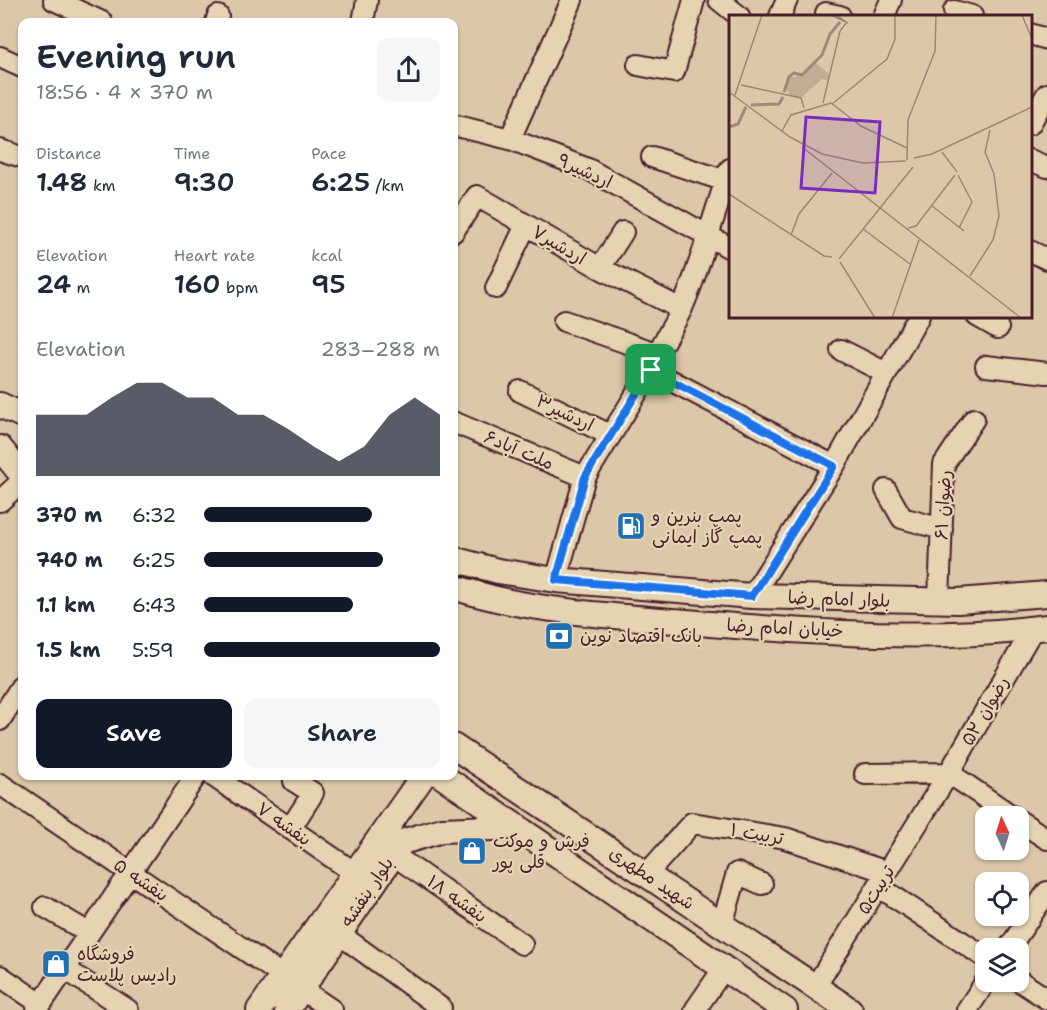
<!DOCTYPE html>
<meta charset="utf-8">
<style>
body{margin:0;font-family:"Shantell Sans","Playpen Sans Arabic",sans-serif;background:#f6f6f7;color:#1f2937;height:100vh;display:flex;flex-direction:column;font-size:22px;white-space:nowrap}
*{box-sizing:border-box;margin:0}
p{font-size:20px;color:#747a83}
.icon{flex:none;width:33px;height:33px;fill:none;stroke:currentColor;stroke-width:2;stroke-linecap:round;stroke-linejoin:round}
.map{position:relative;flex:1;overflow:hidden}
.sheet{position:absolute;left:18px;top:18px;width:440px;height:762px;display:flex;flex-direction:column;background:#fff;border-radius:12px;box-shadow:0 2px 4px #0004}
.sheet>*{flex:none}
.needle{width:39px;rotate:356deg}
.tools{position:absolute;left:975px;top:806px;display:grid;gap:12px}
.tools a{display:grid;place-items:center;width:54px;height:54px;border-radius:12px;background:#fff;box-shadow:0 2px 4px #0004;font-size:30px}
.pin{position:absolute;display:grid;place-items:center;width:51px;height:51px;color:#fff;margin:-26px;border-radius:12px;box-shadow:0 3px 9px #0006}
.round{display:grid;place-items:center;flex:none;width:63px;height:63px;border-radius:12px;background:#f6f6f7}
.head{display:flex;align-items:center;justify-content:space-between;height:102px;padding:0 18px}
h1{font-size:33px;font-weight:600;line-height:45px}
.metrics{display:grid;grid-template-columns:repeat(3,1fr);gap:9px;height:102px;padding:6px 18px}
.metrics div{display:grid;align-content:center}
.metrics b{font-size:26px;font-weight:600}
.metrics small{font-size:16px;font-weight:400}
.metrics p{font-size:16px}
.chart{height:168px;padding:12px 18px}
.chart p{display:flex;justify-content:space-between}
.chart svg{width:100%;height:108px;margin-top:6px;fill:#111827;opacity:.7}
.primary-button{display:flex;gap:12px;margin-top:auto;padding:12px 18px}
.primary-button a{flex:1;height:69px;border-radius:12px;background:#111827;color:#fff;font-size:24px;font-weight:600;line-height:69px;text-align:center}
.primary-button a+a{background:#f6f6f7;color:#1f2937}
ul{padding:0 18px;list-style:none;font-size:20px}
li{display:grid;grid-template-columns:96px 72px 1fr;align-items:center;height:45px}
li i{height:15px;border-radius:8px;background:#111827}
.map>svg:first-child{display:block}
.lines{fill:none;stroke-linecap:round;stroke-linejoin:round}
.minor-casing{stroke:#4a1f2b;stroke-width:24}
.major-casing{stroke:#4a1f2b;stroke-width:28}
.minor{stroke:#e5d3b1;stroke-width:20}
.major{stroke:#e5d3b1;stroke-width:24}
.route-casing{stroke:#fff;stroke-width:12}
.route{stroke:#1a73e8;stroke-width:8}
.labels{text-anchor:middle;stroke-width:4.5;stroke-linejoin:round;paint-order:stroke}
.street-label{font-size:18px;fill:#4a1f2b;stroke:#e5d3b1}
.poi-label{font-size:18px;fill:#4a1f2b;stroke:#e5d3b1;text-anchor:start}
.inset-river{fill:none;stroke:#a38779;stroke-width:3}
.inset-road{fill:none;stroke:#a28477;stroke-width:1.5}
.view{fill:#7b2cbf;fill-opacity:0.15;stroke:#7b2cbf;stroke-width:3}
.inset-edge{fill:none;stroke:#4a1f2b;stroke-width:3}
</style>
<div class="map">
<svg width="1047" height="1010" viewBox="0 0 1047 1010">
<rect width="100%" height="100%" fill="#dcc8a9"/>
<filter id="ink" filterUnits="userSpaceOnUse"><feTurbulence type="fractalNoise" baseFrequency=".0167" numOctaves="2"/><feDisplacementMap in="SourceGraphic" scale="12" xChannelSelector="R" yChannelSelector="G"/><feConvolveMatrix kernelMatrix="1 2 1 2 8 2 1 2 1" color-interpolation-filters="sRGB"/></filter>
<g filter="url(#ink)">
<g class="lines">
<g class="minor-casing">
<path id="minor" d="M54,0L102,22
M719,0L739,16
M954,11L972,16
M826,13L840,16
M780,16L787,0
M884,16L891,0
M216,22L218,16
M363,22L367,0
M1030,34L1047,39
M0,57L22,67
M638,65L674,72L694,0
M1030,124L1047,94
M453,125L510,139L588,169L730,248
M510,139L572,0
M0,150L22,157
M652,157L726,181
M1030,160L1047,167
M453,232L477,196L600,268L681,309
M1030,251L1047,259
M600,268L623,232
M496,288L526,225
M977,316L998,328
M564,321L656,353
M841,350L886,373
M986,366L1047,373
M651,370L834,466
M520,391L610,435
M453,422L585,477
M886,490L902,518L942,529
M0,501L22,481
M556,580L585,477L651,370C658,347 672,330 682,308C702,263 713,215 730,169
M752,596L834,466L919,316
M939,601L944,464L974,419
M0,720L22,685
M865,774L949,773L1012,816
M213,776L355,873
M0,784L283,976
M1018,820L1047,839
M290,829L313,793L294,781
M392,854L522,944
M646,875L692,823L785,838L887,872
M878,886L986,958
M45,907L89,933
M722,925L737,873L762,884
M338,933L441,1008
M1009,948L1047,892
M65,969L128,1010
M0,976L41,1004
M1018,980L1047,999
M815,987L949,773L1033,629
M301,989L332,1010
M37,1010L196,776
M695,1010L724,968
M967,1010L986,981"/>
</g>
<g class="major-casing">
<path id="major" d="M0,405L22,415
M0,448L22,475
M453,559L498,571L556,580L752,596L958,601L1047,594
M453,587C473,593 494,599 515,603C579,615 645,618 710,624C819,633 938,641 1047,627
M453,746L850,1010
M442,776L785,1010
M259,1010L423,776
M287,1010L402,842L442,830L518,827"/>
</g>
<use href="#minor" class="minor"/>
<use href="#major" class="major"/>
</g>
</g>
<g class="lines" filter="url(#ink)">
<g class="route-casing">
<path id="route" d="M651,370L834,466L752,596L556,580L585,477Z"/>
</g>
<use href="#route" class="route"/>
</g>
<defs>
<g id="fuel-square" transform="scale(1.5)"><rect x="-9" y="-9" width="18" height="18" rx="4" fill="#1f6fb2" stroke="#e5d3b1"/><path d="M-5.5-6h7V0h2V4h1.3V-2.5L3-4.5l.8-.8L6-3V5H2.5V1h-1V6h-7ZM-4.2-4.7v3.2H.2V-4.7Z" fill="#fff"/></g>
<g id="bank-square" transform="scale(1.5)"><rect x="-9" y="-9" width="18" height="18" rx="4" fill="#1f6fb2" stroke="#e5d3b1"/><path d="M-6-4H6V4H-6ZM0-2.3a2.3 2.3 0 1 0 0 4.6a2.3 2.3 0 1 0 0-4.6Z" fill="#fff"/></g>
<g id="shop-square" transform="scale(1.5)"><rect x="-9" y="-9" width="18" height="18" rx="4" fill="#1f6fb2" stroke="#e5d3b1"/><path d="M-5-2.5h2.3a2.7 3.5 0 0 1 5.4 0H5L5.5 6h-11ZM-1.5-2.5h3a1.5 2.3 0 0 0-3 0Z" fill="#fff"/></g>
</defs>
<g fill-rule="evenodd">
<use href="#fuel-square" x="631" y="526"/>
<use href="#bank-square" x="559" y="636"/>
<use href="#shop-square" x="472" y="851"/>
<use href="#shop-square" x="56" y="964"/>
</g>
<g class="labels">
<g class="street-label">
<text transform="translate(585 171) rotate(25)" y="6">اردشیر۹</text>
<text transform="translate(559 245) rotate(31)" y="6">اردشیر۷</text>
<text transform="translate(565 413) rotate(26)" y="6">اردشیر۳</text>
<text transform="translate(519 450) rotate(23)" y="6">ملت آباد۶</text>
<text transform="translate(943 505) rotate(-87)" y="6">رضوان ۶۱</text>
<text transform="translate(839 599) rotate(2)" y="6">بلوار امام رضا</text>
<text transform="translate(785 628) rotate(3)" y="6">خیابان امام رضا</text>
<text transform="translate(985 711) rotate(-60)" y="6">رضوان ۵۲</text>
<text transform="translate(284 824) rotate(35)" y="6">بنفشه ۷</text>
<text transform="translate(757 834) rotate(10)" y="6">تربیت ۱</text>
<text transform="translate(652 878) rotate(34)" y="6">شهید مطهری</text>
<text transform="translate(141 880) rotate(34)" y="6">بنفشه ۵</text>
<text transform="translate(876 890) rotate(-58)" y="6">تربیت۵</text>
<text transform="translate(367 892) rotate(-56)" y="6">بلوار بنفشه</text>
<text transform="translate(457 899) rotate(35)" y="6">بنفشه ۱۸</text>
</g>
<g class="poi-label">
<text x="652" y="522">پمپ بنرین و<tspan x="652" dy="21">پمپ گاز ایمانی</tspan></text>
<text x="580" y="642">بانک اقتصاد نوین</text>
<text x="493" y="847">فرش و موکت<tspan x="493" dy="21">قلی پور</tspan></text>
<text x="77" y="960">فروشگاه<tspan x="77" dy="21">رادیس پلاست</tspan></text>
</g>
</g>
<g transform="translate(729 15)">
<rect width="303" height="303" fill="#dcc8a9"/>
<path d="M86,47L101,60L100,66L93,64L72,83L61,80L57,74L61,63L73,60Z" fill="#c3ac94"/>
<path class="inset-river" d="M55,77L60,62L65,58L73,60L93,40L101,19L111,7M22,90L50,89L54,82M0,112L9,109L17,92"/>
<path class="inset-road" d="M102,0L119,8L107,0M293,0L303,24M12,70L72,83L75,93M0,77L61,122L93,139L134,148L177,146M6,80L33,0M94,88L111,16L117,8M103,89L158,44L166,24V0M53,116L62,100L102,88L132,111L178,133M73,132L292,303M213,137L228,157M185,143L203,139L303,92M178,145L179,105L206,36L207,0M229,160L243,187L230,213M0,179L95,241L103,242M203,191L235,216M179,213L187,211L226,160M134,214L181,249M62,220L70,199L103,158M110,244L184,152M111,247L146,303M241,261L264,225L270,201L265,159L256,137L261,115M163,303L190,225"/>
<path class="view" d="M77,102L151,107L146,178L72,173Z"/>
<rect width="303" height="303" class="inset-edge"/>
</g>
</svg>
<div class="tools">
<a><svg class="needle" viewBox="-14 -14 28 28"><path d="M0-13l5 13h-10z" fill="#e53935"/><path d="M0 13l5-13h-10z" fill="#747a83"/></svg></a>
<a><svg class="icon" aria-label="locate" viewBox="0 0 24 24"><circle cx="12" cy="12" r="6"/><path d="M12 2v4M12 18v4M2 12h4M18 12h4"/></svg></a>
<a><svg class="icon" aria-label="layers" viewBox="0 0 24 24"><path d="M12 4l9 5-9 5-9-5zM3 14l9 5 9-5"/></svg></a>
</div>
<div class="pin" style="left:651px;top:370px;background:#1e9e55"><svg class="icon" aria-label="arrive" viewBox="0 0 24 24"><path d="M6 21V4h12l-3 4 3 4H6"/></svg></div>
<section class="sheet">
<div class="head"><div><h1>Evening run</h1><p>18:56 · 4 × 370 m</p></div><a class="round"><svg class="icon" aria-label="share" viewBox="0 0 24 24"><path d="M12 15V3M7 8l5-5 5 5M5 13v7h14v-7"/></svg></a></div>
<div class="metrics">
<div><p>Distance</p><b>1.48<small> km</small></b></div>
<div><p>Time</p><b>9:30</b></div>
<div><p>Pace</p><b>6:25<small> /km</small></b></div>
</div>
<div class="metrics">
<div><p>Elevation</p><b>24<small> m</small></b></div>
<div><p>Heart rate</p><b>160<small> bpm</small></b></div>
<div><p>kcal</p><b>95</b></div>
</div>
<div class="chart"><p><span>Elevation</span>283–288 m</p>
<svg viewBox="0 0 160 44" preserveAspectRatio="none"><path d="M0 44V19L10 19L20 19L30 12L40 6L50 6L60 12L70 12L80 19L90 19L100 25L110 32L120 38L130 32L140 19L150 12L160 19V44z"/></svg>
</div>
<ul>
<li><b>370 m</b>6:32<i style="width:71%"></i></li>
<li><b>740 m</b>6:25<i style="width:76%"></i></li>
<li><b>1.1 km</b>6:43<i style="width:63%"></i></li>
<li><b>1.5 km</b>5:59<i style="width:100%"></i></li>
</ul>
<div class="primary-button"><a>Save</a><a>Share</a></div>
</section>
</div>
